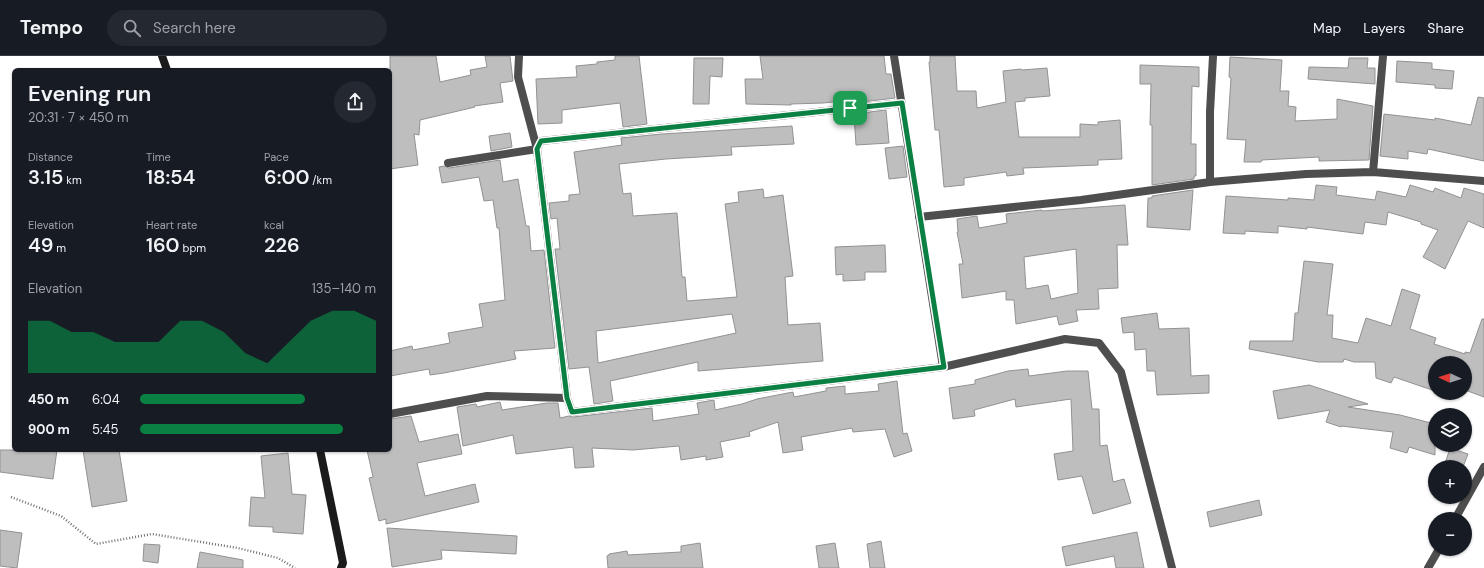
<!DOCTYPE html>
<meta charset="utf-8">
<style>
body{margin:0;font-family:"DM Sans",sans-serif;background:#242831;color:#f1f3f6;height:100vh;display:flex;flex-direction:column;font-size:15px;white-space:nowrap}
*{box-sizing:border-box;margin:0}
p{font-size:13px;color:#9ea1a6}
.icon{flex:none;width:22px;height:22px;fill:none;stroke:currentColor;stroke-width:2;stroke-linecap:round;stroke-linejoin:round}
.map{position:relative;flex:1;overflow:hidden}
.sheet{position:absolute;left:12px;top:12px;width:380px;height:384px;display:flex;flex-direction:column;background:#171b24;border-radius:6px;box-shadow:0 1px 3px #0004}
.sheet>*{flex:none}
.needle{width:26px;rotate:274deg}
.controls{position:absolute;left:1428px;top:300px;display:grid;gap:8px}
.controls a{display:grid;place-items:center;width:44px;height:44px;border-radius:50%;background:#171b24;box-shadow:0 1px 3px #0004;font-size:20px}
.pin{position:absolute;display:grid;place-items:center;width:34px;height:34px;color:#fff;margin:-17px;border-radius:8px;box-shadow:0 2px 6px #0006}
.round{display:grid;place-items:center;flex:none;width:42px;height:42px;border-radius:21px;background:#242831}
.summary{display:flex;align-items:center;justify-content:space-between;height:68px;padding:0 16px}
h1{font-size:22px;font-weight:600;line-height:30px}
.figures{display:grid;grid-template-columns:repeat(3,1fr);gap:6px;height:68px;padding:4px 16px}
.figures div{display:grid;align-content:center}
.figures b{font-size:20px;font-weight:600}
.figures small{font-size:11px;font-weight:400}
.figures p{font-size:11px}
.chart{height:112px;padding:8px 16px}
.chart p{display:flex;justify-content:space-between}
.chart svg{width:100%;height:72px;margin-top:4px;fill:#0b8043;opacity:.7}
ul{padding:0 16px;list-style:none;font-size:13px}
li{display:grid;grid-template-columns:64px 48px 1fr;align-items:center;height:30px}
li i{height:10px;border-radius:5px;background:#0b8043}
header{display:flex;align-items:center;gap:24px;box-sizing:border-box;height:56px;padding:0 20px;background:#171b24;border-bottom:1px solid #363941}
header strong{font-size:19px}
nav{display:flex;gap:22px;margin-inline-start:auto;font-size:14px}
.search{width:280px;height:36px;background:#242831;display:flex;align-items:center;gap:10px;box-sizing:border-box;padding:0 14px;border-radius:22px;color:#9ea1a6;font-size:15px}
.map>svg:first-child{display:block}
.building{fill:#bebebe;stroke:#929292;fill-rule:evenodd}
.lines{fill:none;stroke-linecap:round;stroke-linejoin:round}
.path{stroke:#707070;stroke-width:2.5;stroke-dasharray:1 2;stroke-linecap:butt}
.street{stroke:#4e4e4e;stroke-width:8}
.secondary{stroke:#1b1b1b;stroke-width:8}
.route-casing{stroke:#fff;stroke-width:8}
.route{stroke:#0b8043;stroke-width:5}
</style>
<header>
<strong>Tempo</strong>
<div class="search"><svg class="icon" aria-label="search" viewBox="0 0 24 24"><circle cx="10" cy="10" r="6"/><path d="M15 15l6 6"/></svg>Search here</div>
<nav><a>Map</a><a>Layers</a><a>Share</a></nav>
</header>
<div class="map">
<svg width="1484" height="512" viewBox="0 0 1484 512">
<rect width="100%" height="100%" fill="#fff"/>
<path class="building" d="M390,0H436L440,26L471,19L470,14L487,11L485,0H510L513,25L500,27L503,46L474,50L475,51L420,64L419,79L414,78L418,109L390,113Z
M615,0H639L647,68L623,71L620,47L562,54V67L538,68L536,23L577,21L576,10L597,8V6L615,4Z
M760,0H884L886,18H891L895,42L844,48L843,45L823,47L791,48V49L746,48L745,23H763Z
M930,0H955L957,35H976L977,52L1006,46L1003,15L1021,13L1022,14L1047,12L1050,40L1025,42V45L1015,46L1019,81H1080V68L1098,69V66L1120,64L1122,103L1098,104V109L1023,112L1024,118L1007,120L1006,116L964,122V129L944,131L939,74H935L929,6H930Z
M1230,1L1282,4L1280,35H1289L1288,50L1296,51L1295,65L1337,63V43L1373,50L1369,104L1319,105V101L1262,104L1261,106H1244L1246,84L1227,83L1231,22L1229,21Z
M694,2H723L722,21L710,20L709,48H693Z
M1349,2H1368L1367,12H1375V28L1308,23L1309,11L1348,12Z
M1397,5L1432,7V13L1454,15L1452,33L1435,32V29L1396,26Z
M1140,9L1199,11V31L1192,30L1191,88H1196V120H1194V123L1152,129V69H1150L1151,28H1140Z
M1478,41L1484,42V105L1428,93L1427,98L1408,95V103L1380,100L1384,58L1435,64V62L1471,69Z
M886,54L889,87L856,89L854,58Z
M792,70L794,88L731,91L732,99L666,103L619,108L623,138L631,137L633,160L677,157L682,221H685L687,245L737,241L725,148L739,146L738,136L763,133L764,142L783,139L793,220L785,221L788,269L820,267L823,305L698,315V306L610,325L613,345L594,348L589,311L569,313L555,193H560L557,162L551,163L549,147L569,145V139L580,138L574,96L622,89L621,82L662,78ZM732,258L736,277L598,307L596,275Z
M510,77L512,91L491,95L489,80Z
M903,90L907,121L889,123L885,92Z
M500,104L503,126L518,123L526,170H529L531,195L544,194L555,292L514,295L516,303L444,317L430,319L429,313L390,320V295L412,290L413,294L450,287L448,277L483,271L479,248L505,244L499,172H497L493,144L484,145L479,121L442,127L439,111L444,110L449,112Z
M1316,129L1337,131L1336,139L1375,144L1377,135L1406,141L1410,129L1433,136L1435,132L1461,142L1464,132L1484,138V172L1468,165L1445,213L1423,201L1438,174L1421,168V166L1388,156L1386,169L1365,166L1363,178L1307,171V173L1278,170V177L1245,175V178L1223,177L1226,140L1288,144V142L1314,144Z
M1193,134L1190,174L1147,171L1148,142H1152V140Z
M1125,149L1128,189H1117L1118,232L1098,233L1099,253L1076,254L1078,265L1059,269L1057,260L1016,268L1014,244H1006V235L962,242L959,208H963L957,176H958L957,163L977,160L979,172L1007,167L1006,158L1042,154V155ZM1076,193L1078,237L1051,243L1048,229L1026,233L1024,201Z
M885,189L886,216H865V224L843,225V218L836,219L835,191Z
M1304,205L1333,208L1327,259H1333L1332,282L1358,287L1366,262L1391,270L1402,233L1420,239L1410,273L1436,282L1434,288L1465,298V296L1470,297L1482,263H1484V341L1465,334V307H1435V335L1394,321L1391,327L1376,322L1375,306H1354L1344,303L1343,306H1318L1249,293L1250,285H1293L1295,257H1298Z
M1157,257L1159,273L1189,272L1191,320L1209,319V337L1157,339L1155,315H1147L1146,293L1135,294L1134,276L1123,277L1121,262Z
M1028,313L1029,320L1067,315H1088L1092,353H1099L1100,390L1107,389L1113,426L1124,423L1131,447L1093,458L1082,420L1058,424L1054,398L1073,395L1071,343L1016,351L1015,343L974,354L975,360L953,363L949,332L975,328V324L1008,315Z
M897,325L903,378L907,377L912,395L894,401L885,373L853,376L852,372L801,381L803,394L783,397L778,366L749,376L750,380L720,386L723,401L706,404V400L681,404L679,390L633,394L592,392L594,411L575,412L573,391L516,398L513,379L463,390L457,351L476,348L477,351L500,346L502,354L547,347H558L560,362L569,360L573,361L652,352L653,365L699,358L697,347L714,344L715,354L742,348L757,343L793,336L794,341L826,335V332L845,330V338L879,335L878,328Z
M1309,329L1368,348L1348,351L1400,359L1435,368V399L1409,391L1407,397L1390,392L1393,376L1341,370V371L1326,366L1330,354L1278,363L1273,335Z
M411,360L419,386L458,378L462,398L417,407L425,440L475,428L479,446L386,468V463L379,465L369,422L373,421L367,394H390V363Z
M1450,392L1468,398L1463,411H1444Z
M0,394H57L53,423L0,416Z
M83,394H119L127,445L92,451Z
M288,397L292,438L306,439L303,478L273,476V471L249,470L251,441L265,442L261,400Z
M1259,444L1262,459L1210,471L1207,456Z
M387,472L517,480L516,498L441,494L442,503L392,511Z
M0,474L22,477L17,512L0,510Z
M1137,476L1144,512H1116L1114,500L1066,510L1062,491Z
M881,485L885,512H870L867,488Z
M700,487L703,512H608L607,500L609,499V498L627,495L628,499L681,496V490Z
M835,487L839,512H819L816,490Z
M144,488L160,489L158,507L143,505Z
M200,496L243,504V512H197Z"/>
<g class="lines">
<path class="path" d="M11,441L61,460L96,488L152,478L238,492L278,502L295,512"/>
<path class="street" d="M519,0L518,21L537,93L567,342
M894,0L943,311
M448,107L537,93L541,85L902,47
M1373,116L1383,0
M1210,126V56L1213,0
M919,161L1081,144L1210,126L1306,118L1373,116L1484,125
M390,358L487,340L567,342L572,356L943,311L1065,283L1099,287L1121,316L1172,512
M1455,463L1484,411
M1428,512L1439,493"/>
<path class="secondary" d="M162,0L167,14
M320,394L343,507L341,512"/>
</g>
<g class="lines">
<g class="route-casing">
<path id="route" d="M902,47L944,311L572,356L567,342L537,93L541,85Z"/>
</g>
<use href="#route" class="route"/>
</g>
</svg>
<div class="controls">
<a><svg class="needle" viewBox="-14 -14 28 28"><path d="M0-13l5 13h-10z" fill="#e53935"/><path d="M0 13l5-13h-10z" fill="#9ea1a6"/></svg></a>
<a><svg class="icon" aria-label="layers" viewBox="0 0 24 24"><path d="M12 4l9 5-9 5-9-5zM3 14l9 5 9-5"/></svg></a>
<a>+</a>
<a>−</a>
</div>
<div class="pin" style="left:850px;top:52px;background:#1e9e55"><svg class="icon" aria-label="arrive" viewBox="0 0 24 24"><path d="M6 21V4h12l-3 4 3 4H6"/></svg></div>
<section class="sheet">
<div class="summary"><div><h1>Evening run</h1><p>20:31 · 7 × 450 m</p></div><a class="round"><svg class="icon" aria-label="share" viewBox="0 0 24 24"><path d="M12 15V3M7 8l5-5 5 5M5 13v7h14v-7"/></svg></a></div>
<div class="figures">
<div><p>Distance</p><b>3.15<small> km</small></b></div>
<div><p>Time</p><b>18:54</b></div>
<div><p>Pace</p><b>6:00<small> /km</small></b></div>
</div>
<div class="figures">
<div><p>Elevation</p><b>49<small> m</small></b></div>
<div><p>Heart rate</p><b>160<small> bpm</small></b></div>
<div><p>kcal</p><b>226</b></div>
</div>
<div class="chart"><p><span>Elevation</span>135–140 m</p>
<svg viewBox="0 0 160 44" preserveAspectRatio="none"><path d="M0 44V12L10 12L20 19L30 19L40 25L50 25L60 25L70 12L80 12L90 19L100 32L110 38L120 25L130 12L140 6L150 6L160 12V44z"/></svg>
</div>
<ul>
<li><b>450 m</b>6:04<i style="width:70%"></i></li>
<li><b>900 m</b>5:45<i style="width:86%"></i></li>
</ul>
</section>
</div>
